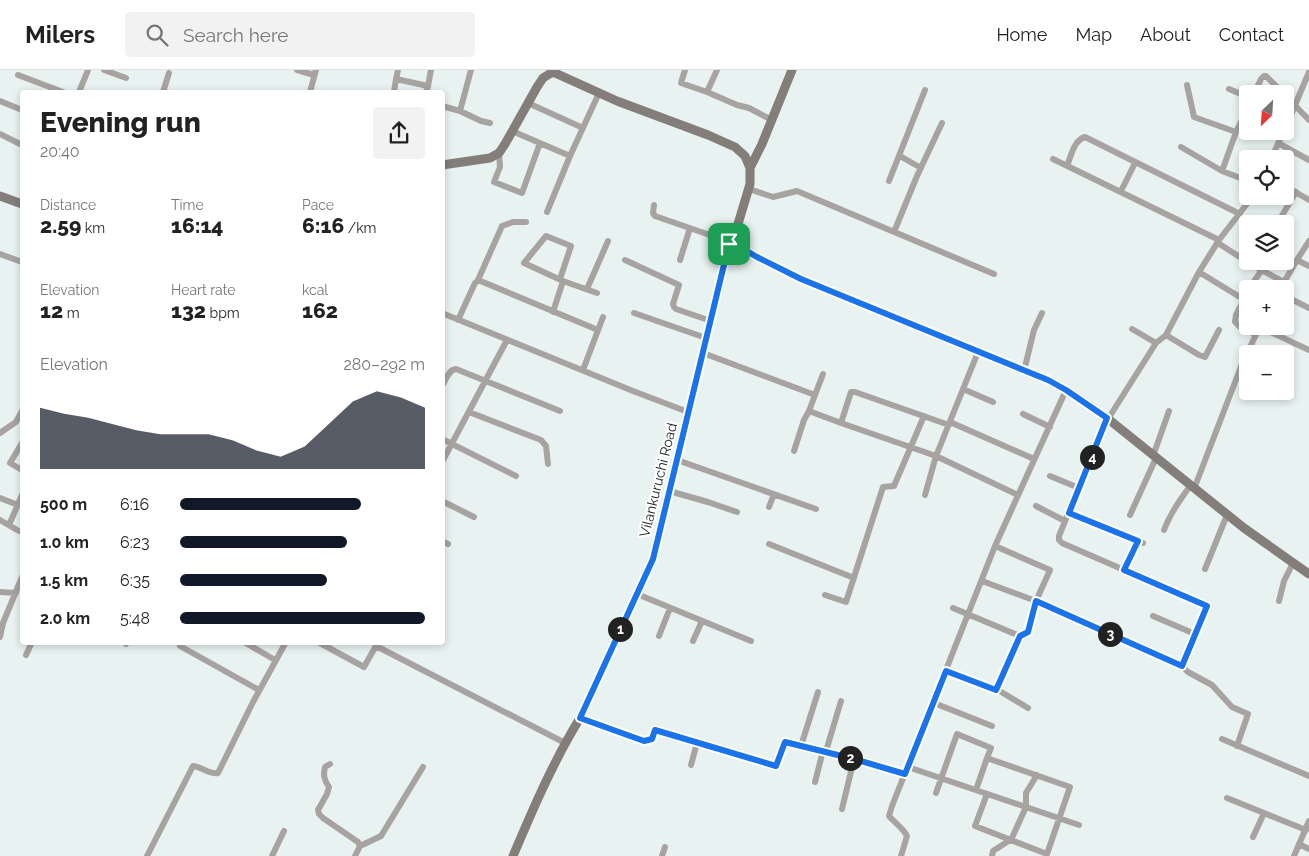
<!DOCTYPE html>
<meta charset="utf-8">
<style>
body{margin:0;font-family:Raleway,sans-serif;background:#f2f2f2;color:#222;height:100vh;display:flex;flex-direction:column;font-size:19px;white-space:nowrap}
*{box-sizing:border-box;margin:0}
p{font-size:16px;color:#767676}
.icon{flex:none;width:28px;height:28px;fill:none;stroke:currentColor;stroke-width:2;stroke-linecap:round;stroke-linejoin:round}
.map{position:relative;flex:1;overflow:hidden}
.sheet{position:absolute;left:20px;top:20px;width:425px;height:555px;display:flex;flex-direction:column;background:#fff;border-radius:5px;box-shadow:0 2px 8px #0003}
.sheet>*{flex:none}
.needle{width:32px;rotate:205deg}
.fabs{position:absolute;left:1239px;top:15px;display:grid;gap:10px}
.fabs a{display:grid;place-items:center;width:55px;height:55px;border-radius:5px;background:#fff;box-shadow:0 2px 8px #0003;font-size:25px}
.pin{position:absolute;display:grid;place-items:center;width:42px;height:42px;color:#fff;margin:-21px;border-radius:10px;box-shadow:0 2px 8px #0006}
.km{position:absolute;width:25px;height:25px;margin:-12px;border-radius:50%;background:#222;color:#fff;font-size:14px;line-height:25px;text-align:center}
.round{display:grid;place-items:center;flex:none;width:52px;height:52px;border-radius:5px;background:#f2f2f2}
.overview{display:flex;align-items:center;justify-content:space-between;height:85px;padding:0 20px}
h1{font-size:28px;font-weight:800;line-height:38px}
.metrics{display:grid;grid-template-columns:repeat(3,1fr);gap:8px;height:85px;padding:5px 20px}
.metrics div{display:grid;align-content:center}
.metrics b{font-size:21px;font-weight:800}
.metrics small{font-size:14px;font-weight:400}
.metrics p{font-size:14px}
.chart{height:140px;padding:10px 20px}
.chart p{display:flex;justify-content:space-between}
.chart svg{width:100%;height:90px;margin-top:5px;fill:#111827;opacity:.7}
ul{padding:0 20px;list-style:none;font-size:16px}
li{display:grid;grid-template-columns:80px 60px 1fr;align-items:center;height:38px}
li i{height:12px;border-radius:6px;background:#111827}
header{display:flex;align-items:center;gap:30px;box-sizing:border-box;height:70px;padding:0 25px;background:#fff;border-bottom:1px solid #e0e0e0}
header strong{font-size:24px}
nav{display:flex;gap:28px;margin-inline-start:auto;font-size:18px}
.search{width:350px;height:45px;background:#f2f2f2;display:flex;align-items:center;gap:12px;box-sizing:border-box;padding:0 18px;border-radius:5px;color:#767676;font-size:19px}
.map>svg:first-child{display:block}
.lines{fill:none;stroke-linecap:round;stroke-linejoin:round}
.street{stroke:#a7a3a1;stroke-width:6}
.secondary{stroke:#847e7b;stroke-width:9}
.route-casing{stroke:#fff;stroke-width:10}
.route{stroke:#1a73e8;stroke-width:6}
.labels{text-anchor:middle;stroke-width:4.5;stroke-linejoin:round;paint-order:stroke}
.street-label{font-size:14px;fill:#191d1c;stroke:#fff}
</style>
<header>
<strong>Milers</strong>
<div class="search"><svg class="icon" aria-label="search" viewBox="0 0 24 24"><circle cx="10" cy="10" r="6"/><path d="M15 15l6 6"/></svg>Search here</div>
<nav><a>Home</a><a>Map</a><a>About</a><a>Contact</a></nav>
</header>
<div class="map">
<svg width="1309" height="786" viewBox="0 0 1309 786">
<rect width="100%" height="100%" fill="#e7f2f1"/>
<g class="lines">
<path class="street" d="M104,0L126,8
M297,0L314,5
M685,0L681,13L707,22L737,35L749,38L772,50
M18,5L63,22
M396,9L398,0
M1187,15L1194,47L1236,62
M428,16L431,0
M1229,19L1248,27
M79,22L88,0
M163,22L169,3
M310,22L316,0
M394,22L396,9L428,16L426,22
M707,22L717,0
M1254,24L1261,9L1264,6H1266L1284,24
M1285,25L1309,50
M0,31L22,40
M528,33L583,58
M442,36L460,41L481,51L490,53
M460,41L471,0
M1285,59L1309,2
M512,61L570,86
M0,64L22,75
M1278,73L1309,90
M1181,77L1222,101L1248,111
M499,83L500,97L494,112L522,123L540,73
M900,86L921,98
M1053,89L1219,170
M1271,89L1284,61
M1067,96C1071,86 1074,70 1085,67L1240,144
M1222,101L1236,62L1248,37
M889,111L925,20
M1285,116L1309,130
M749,119L773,127L797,121L994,204
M1121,121L1135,93
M654,135L653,143L655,146L707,164L729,174
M547,142L570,86L599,23
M1277,154L1296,122
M894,162L917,106L942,53
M1218,173L1252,195L1284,212
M0,184L22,192
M625,190L679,215L673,234L674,237L676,239L711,251
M680,190L690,158
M1297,190L1309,171
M1199,202L1243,229
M478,210L502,156L513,152H526
M563,211L597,223
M587,219L608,171
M1249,219L1261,201
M1280,219L1297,190L1309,196
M1248,222L1236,245L1235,252L1240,257L1255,264
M1285,226L1309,238
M553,242L563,211L524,193L546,166L571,176L560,209
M442,243L633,321L688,342
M634,243L706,268
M458,250L475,213L478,210L598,260
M1260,257L1309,280
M1132,259L1156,273
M1166,265L1199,285L1205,287L1219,260
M703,283L815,325L809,341L841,353
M583,300L603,247
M1024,301L1034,260L1042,243
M442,316C446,310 448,300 456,299L560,341
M963,319L993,332
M815,325L823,304
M469,342L541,370L546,376L548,394
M1023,344L1050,357
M1108,349L1156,273L1166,265L1199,202L1219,170L1253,126
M950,352L1034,389
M949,355L855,322H851L841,353L936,386L978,282
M0,363L16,352L22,341
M442,369L516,406
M22,373L10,393L22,400
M794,381L804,350L809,341
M1153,386L1169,341
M677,390L816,439
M442,392L507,270
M1050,406L1079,418
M1194,419L1242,294L1260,256
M669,421L708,432L737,442
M925,425L936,386L1018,425
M0,428L18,435
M442,431L474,447
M1036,436L1065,451
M769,437L774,424
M1069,443L1143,473
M1130,445L1156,388
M0,450L19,461
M9,455L22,425
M1164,460C1170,444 1180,430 1190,416
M442,471L448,474
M769,474L854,508
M995,476L1050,500L1036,531L1028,562L1020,566L996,620
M1205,499L1227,445
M1124,500L1138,471
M982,511L1036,531L1182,596L1207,536L1062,473L1059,470V466L1107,348
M0,522L16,523
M637,524L751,571
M825,525L846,532L883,417L894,416L924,346
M1279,531L1284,511L1293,493
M953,538L1020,566
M1153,546L1195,564
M659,566L670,538
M0,567L3,553L22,507
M693,571L702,551
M124,572L126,574
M181,572L180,576L259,620
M244,572L275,590
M318,572L364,597L377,574
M376,576L565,673
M26,585L32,572
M1182,596L1188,602L1212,615L1232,637L1248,644L1237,676
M946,601L998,620L1028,638
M934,633L992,656
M580,648L644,671L652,669L655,660L776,696L785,672L826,681L905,705
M1222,669L1309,706
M801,676L818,622
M826,681L841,631
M330,694L325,697C323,705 324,710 329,717L327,724L318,740L319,744L323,748L358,772L360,776L381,766L423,697
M691,695L697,673
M908,697L1079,755
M815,712L823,681
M976,720L987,688
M936,723L957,664L991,678L987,688L1070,717L1047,784L975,756L987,724
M1227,728L1306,760
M842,739L854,689
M1253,767L1264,743
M1011,770L1026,737V723L1037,705
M1299,774L1309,779
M147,786L193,696C202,697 210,705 218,703L253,632L286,572
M272,786L284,761
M355,786L360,776
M662,786L665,777
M901,786L907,766C903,758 895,753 889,746L892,736L995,476L1066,320
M992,786L993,781L1010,770
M1294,786L1309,751"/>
<path class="secondary" d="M442,95L490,88L499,83L505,74L537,17L543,8L551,3H555L617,31L708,65L735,77L745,86L750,98V114L735,164L740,177L757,187L801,209L1013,296L1048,310L1066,320L1086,333L1107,348L1244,458L1309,504
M750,98L762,74L792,0
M0,126L22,134
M513,786C533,739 553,692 580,648L653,489L729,174L735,164"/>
</g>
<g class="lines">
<g class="route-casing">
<path id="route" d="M735,164L740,177L757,187L801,209L1048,310L1066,320L1107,348L1069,443L1138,471L1124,500L1207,536L1182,596L1036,531L1028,562L1020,566L996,620L946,601L905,704L854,689L785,672L776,696L655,660L652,669L644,671L580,648L653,489L729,174Z"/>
</g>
<use href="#route" class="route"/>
</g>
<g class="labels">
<g class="street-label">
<text transform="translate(658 410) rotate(-76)" y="5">Vilankuruchi Road</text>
</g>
</g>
</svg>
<div class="fabs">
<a><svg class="needle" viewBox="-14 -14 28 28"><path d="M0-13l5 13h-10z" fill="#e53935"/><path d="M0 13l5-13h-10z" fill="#767676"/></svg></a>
<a><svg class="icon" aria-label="locate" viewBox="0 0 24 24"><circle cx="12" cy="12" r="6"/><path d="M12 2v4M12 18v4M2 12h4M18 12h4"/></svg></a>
<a><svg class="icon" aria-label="layers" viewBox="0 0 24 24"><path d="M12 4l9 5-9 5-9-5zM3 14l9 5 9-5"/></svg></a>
<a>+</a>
<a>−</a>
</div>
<div class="pin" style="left:729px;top:174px;background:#1e9e55"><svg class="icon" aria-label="arrive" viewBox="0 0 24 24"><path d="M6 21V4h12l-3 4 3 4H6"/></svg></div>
<b class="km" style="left:620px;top:559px">1</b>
<b class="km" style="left:850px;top:688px">2</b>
<b class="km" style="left:1110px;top:564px">3</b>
<b class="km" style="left:1092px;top:387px">4</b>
<section class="sheet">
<div class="overview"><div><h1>Evening run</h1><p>20:40</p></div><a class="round"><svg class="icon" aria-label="share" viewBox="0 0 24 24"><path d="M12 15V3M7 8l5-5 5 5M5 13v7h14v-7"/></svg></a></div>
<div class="metrics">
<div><p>Distance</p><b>2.59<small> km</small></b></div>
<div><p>Time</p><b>16:14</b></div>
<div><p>Pace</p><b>6:16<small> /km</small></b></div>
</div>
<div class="metrics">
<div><p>Elevation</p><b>12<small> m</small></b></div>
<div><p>Heart rate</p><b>132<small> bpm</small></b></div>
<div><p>kcal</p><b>162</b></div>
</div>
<div class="chart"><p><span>Elevation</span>280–292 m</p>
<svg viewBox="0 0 160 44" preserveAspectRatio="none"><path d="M0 44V14L10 17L20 19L30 22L40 25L50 27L60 27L70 27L80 30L90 35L100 38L110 33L120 22L130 11L140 6L150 9L160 14V44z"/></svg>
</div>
<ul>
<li><b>500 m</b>6:16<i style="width:74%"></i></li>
<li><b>1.0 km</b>6:23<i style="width:68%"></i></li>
<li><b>1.5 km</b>6:35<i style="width:60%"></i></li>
<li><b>2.0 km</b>5:48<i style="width:100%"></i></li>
</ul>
</section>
</div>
